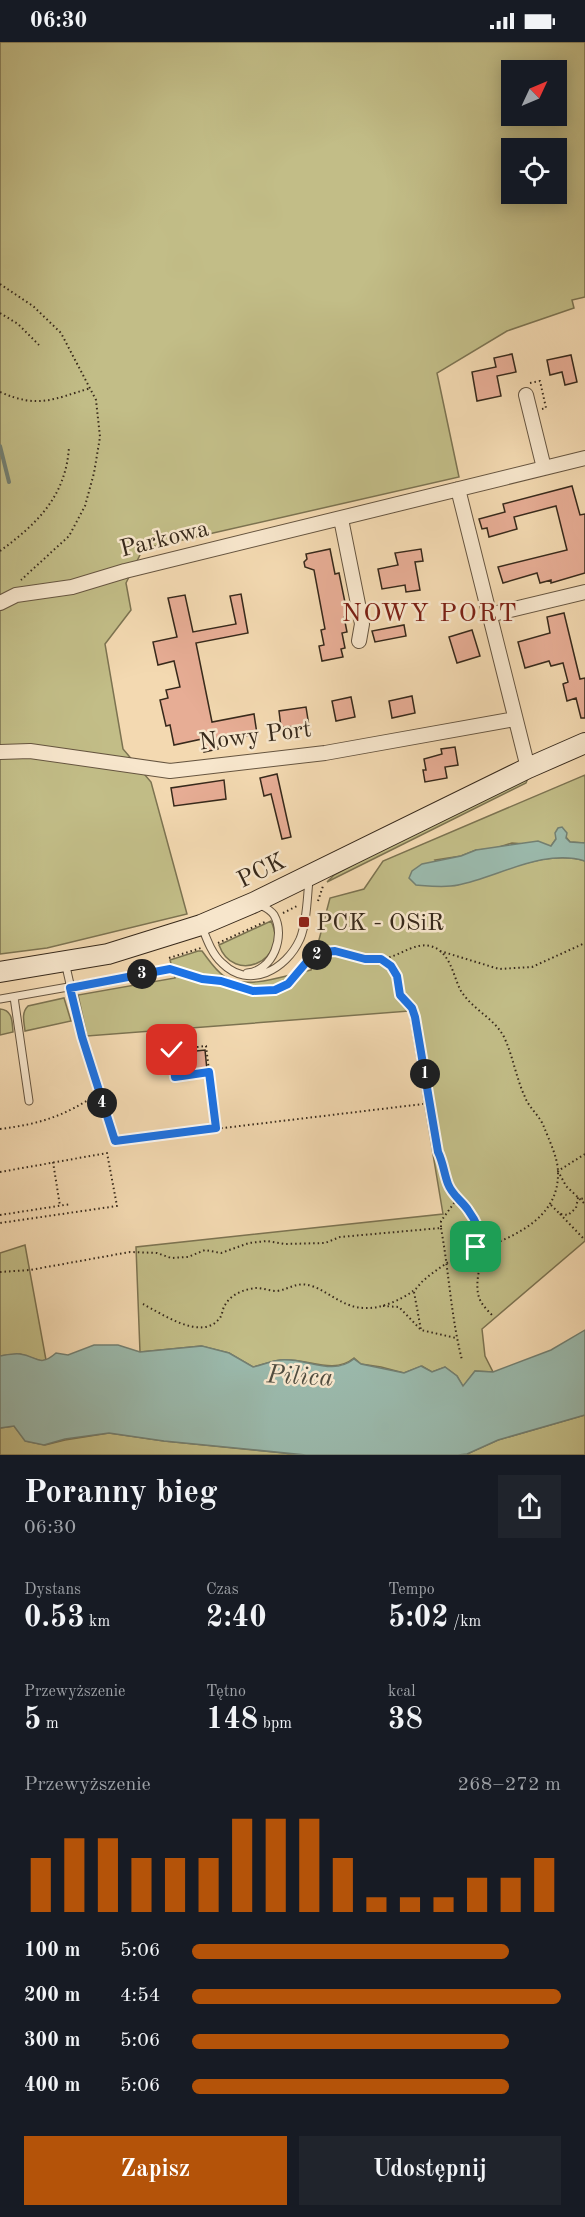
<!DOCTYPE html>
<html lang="pl">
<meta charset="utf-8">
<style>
body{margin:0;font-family:"Old Standard TT",serif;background:#20242c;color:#f1f3f6;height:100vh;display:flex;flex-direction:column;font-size:22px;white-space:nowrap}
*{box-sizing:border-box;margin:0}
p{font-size:20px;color:#9ea1a6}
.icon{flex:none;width:33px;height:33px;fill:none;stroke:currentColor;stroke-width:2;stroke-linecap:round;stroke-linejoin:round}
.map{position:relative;height:1413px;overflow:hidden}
.sheet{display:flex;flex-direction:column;background:#171b24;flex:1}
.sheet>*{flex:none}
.needle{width:39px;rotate:46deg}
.controls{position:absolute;left:501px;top:18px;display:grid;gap:12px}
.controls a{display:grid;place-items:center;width:66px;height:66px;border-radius:0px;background:#171b24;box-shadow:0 3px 15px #0003;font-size:30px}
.pin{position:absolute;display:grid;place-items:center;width:51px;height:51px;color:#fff;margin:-26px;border-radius:12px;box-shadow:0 3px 9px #0006}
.km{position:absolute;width:30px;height:30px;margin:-15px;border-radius:50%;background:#222;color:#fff;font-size:16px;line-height:30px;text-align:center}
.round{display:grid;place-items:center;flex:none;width:63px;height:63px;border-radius:0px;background:#20242c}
.head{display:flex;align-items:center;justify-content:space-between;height:102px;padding:0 24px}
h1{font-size:33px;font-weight:700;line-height:45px}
.figures{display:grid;grid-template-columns:repeat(3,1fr);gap:9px;height:102px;padding:6px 24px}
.figures div{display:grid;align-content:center}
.figures b{font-size:30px;font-weight:700}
.figures small{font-size:16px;font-weight:400}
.figures p{font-size:16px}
.chart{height:168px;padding:12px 24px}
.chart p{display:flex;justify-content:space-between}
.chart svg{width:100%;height:108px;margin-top:6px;stroke:#b45309;stroke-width:6}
.primary-button{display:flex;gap:12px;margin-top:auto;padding:12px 24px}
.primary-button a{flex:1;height:69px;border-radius:0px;background:#b45309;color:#fff;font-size:24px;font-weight:700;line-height:69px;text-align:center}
.primary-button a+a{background:#20242c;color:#f1f3f6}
ul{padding:0 24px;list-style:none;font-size:20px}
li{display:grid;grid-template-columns:96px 72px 1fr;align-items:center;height:45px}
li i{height:15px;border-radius:8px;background:#b45309}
.status{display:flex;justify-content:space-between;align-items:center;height:42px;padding:0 30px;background:#171b24;direction:ltr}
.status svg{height:16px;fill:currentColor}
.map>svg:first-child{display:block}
.green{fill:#c2bd87;stroke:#7c7351;stroke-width:1.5;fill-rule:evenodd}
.water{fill:#9bbaad;stroke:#738073;stroke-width:1.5}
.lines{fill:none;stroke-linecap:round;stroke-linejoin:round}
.stream{stroke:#738073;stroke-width:4}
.building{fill:#e7ad95;stroke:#37291b;stroke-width:1.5}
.lane-casing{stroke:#665540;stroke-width:9}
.street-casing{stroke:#665540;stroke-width:16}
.secondary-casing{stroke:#37291b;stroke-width:22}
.path{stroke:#37291b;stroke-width:2;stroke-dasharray:1.5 3;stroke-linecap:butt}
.lane{stroke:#f7e6cc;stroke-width:7}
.street{stroke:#f7e6cc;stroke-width:14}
.secondary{stroke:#f7e6cc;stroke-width:20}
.route-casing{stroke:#fff;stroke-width:12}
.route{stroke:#1a73e8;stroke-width:8}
.poi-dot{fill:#8f2418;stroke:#f7e6cc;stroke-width:2}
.labels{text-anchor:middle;stroke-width:5;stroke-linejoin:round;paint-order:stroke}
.street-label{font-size:24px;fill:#37291b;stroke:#f7e6cc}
.poi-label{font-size:24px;fill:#37291b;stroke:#f7e6cc;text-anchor:start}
.neighbourhood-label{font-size:26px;letter-spacing:1.5px;fill:#7a1f14;stroke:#f7e6cc}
.water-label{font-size:26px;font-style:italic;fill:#504d40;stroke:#f7e6cc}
</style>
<div class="status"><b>06:30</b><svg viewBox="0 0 49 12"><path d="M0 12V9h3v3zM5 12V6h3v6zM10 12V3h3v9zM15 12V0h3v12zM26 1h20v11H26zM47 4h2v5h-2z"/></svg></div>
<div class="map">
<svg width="585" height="1413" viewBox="0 0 585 1413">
<rect width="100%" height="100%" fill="#f3d9b1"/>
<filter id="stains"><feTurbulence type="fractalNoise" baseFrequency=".00333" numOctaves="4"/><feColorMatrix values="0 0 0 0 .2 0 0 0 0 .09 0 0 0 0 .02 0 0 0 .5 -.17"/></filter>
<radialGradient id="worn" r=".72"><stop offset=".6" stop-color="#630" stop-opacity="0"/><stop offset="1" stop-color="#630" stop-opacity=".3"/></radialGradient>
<path class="green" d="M0,0H585V255L572,258L574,266L507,289L437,331L459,435L143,507L126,541L131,568L105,602L123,707L151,740L187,872L47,906L0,912ZM512,28H556V74H512ZM512,106H556V152H512Z
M585,733V801L570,800L566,795L556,797L551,804L512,801L493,807L476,808L461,814L435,818L457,843C493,832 548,807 585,819V1199L482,1287L485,1314L493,1330L475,1329L463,1345L457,1334L445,1325L432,1330L422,1324L404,1331L381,1325L361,1322L354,1316C332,1334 306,1315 281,1318C272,1319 262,1323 253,1325L229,1311L201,1304L140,1310L136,1205L443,1172L409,969L87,994L78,953L175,936L170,918L198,909H202C209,918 215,928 224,934C247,949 286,933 311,928L330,856L364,847L383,819Z
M528,736L526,741L327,840L334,833L355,822L353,818Z
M271,879C290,919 233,943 219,903Z
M64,956L71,979L25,989C24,980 21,971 28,964Z
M0,967C13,968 12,980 13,990L0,993Z
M25,1203L46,1318L41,1319L20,1312L0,1314V1211Z
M585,1373V1413H460L467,1412L498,1398Z
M14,1384L26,1399L45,1403L65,1398L109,1391L164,1399L303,1413H0V1386Z"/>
<path class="water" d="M562,785L567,791L566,796L570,800L585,801V819C544,806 498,835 458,843C445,846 429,844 416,843L409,836L412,829L422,822L461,814L476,808L538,799L551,804L556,797L555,791L558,786Z
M585,1288V1373L498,1398L467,1412L458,1413H306L164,1399L109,1391L65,1397L44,1403L25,1399L14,1384L0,1386V1314C6,1313 14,1311 20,1312C37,1314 39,1326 56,1311L68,1313L94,1303H118L140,1310L202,1304L229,1311L253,1325C262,1323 271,1319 280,1318C306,1315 331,1335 354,1317L361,1322L404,1331L421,1324L432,1330L445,1325L457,1334L463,1344L475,1329L493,1330L551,1308Z"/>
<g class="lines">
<path class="stream" d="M0,404L9,440"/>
</g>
<path class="building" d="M512,312L516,330L497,334L501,354L477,359L472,330L496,325L494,316Z
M571,313L577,340L565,343L562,330L550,333L547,318Z
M572,444L580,473L585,472V531L551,541V538L540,541L537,531L503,541L498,525L567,508L556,464L514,475L517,487L489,495L487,486L482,487L479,477L505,470L503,462Z
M330,507L335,532L339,531L348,575H344L347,590L342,591L345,606L341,607L343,615L322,619L319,604L324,603L321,588L325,587L314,528L305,525L304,520L307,517L306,512Z
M421,507L423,519L415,520L420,548L406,550L405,543L382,547L378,527L398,523L395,511Z
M241,552L248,591L196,601L212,680L254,672L257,692L216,699L218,707L204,710L202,697L174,703L170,683L166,684L160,658L168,656L166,648L180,645L174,619L158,623L153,600L177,595L168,556L185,553L193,590L236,582L230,554Z
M564,571L580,637L585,636V676H581L576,656L567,659L563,642L568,640L563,621L551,624L549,619L525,626L518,600L550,591L547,575Z
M404,583L406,594L375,600L372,589Z
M472,588L480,614L457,621L449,595Z
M412,654L415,671L392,676L389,659Z
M351,655L355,675L336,679L332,659Z
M306,665L309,684L281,685L279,669Z
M455,705L458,723L445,725L447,736L425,740L423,728H426L424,717L442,712L441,707Z
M277,732L291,795L282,797L271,752L264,754L260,736Z
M224,738L226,757L174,764L171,746Z
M205,1008L207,1028L180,1032L178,1011Z"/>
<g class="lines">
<g class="lane-casing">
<path id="lane" d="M202,885C207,898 212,912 222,921C249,948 286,928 300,897C307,880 307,857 309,838
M65,920L82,995
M247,931C273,929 286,894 274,873C270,867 264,865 258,862
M14,955L29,1059
M0,957L170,927"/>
</g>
<g class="street-casing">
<path id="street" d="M526,353L544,426
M458,447L528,726
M341,477L362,582L359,599
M0,561L16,553L72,545L125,529L585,416
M489,573L585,550
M0,710L30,709L170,729L325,711L515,677"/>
</g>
<g class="secondary-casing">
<path id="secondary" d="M0,930L108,912L201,883L255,860L528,726L585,701"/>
</g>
<path class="path" d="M0,242L33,264L61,291L96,358L100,395L94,431L85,464L69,494L21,538
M0,271L18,282L39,303
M530,341L540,339L546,366L542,367
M0,350C39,367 53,357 91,346
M0,509C37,482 66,454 69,405
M318,859L323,844
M283,871L297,864
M218,901L267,879
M440,909L499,927L532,925L585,901
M169,916L201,906
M382,918C402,930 392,940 402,955C406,962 412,966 415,975L438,1110C443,1121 445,1135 450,1145C458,1161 474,1172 481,1191C488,1212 470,1239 481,1260C484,1265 489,1270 493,1274
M209,1031L175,1034L172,1008L206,1004L216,1086
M99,1051L115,1099L423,1062
M0,1087C40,1082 65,1074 99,1051L85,1004
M585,1112L558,1129L566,1144L585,1162
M53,1120L60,1164
M0,1130L107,1111L117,1164L0,1181
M551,1163L560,1172L568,1173L576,1166L578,1156L585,1157
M560,1172L583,1196
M0,1173L71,1162
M441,1186C449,1230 451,1275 462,1318
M0,1230L30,1228L130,1210L157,1211L171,1216L188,1215L205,1208L221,1211L249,1201L267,1199L285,1202L325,1201L340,1195L441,1186V1179L457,1157
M414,1250L421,1288
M143,1262C162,1272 201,1299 219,1277C223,1273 222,1267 225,1263C231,1252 245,1247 256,1246C263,1246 270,1249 277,1249C290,1247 297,1239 312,1244C331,1251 344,1266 365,1266C380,1267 401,1258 413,1249C418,1246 420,1241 424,1238C432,1231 441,1225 450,1219C458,1214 468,1207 477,1204C485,1202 495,1202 503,1198C532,1185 559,1166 558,1130C558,1116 549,1098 544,1085C540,1074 529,1066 525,1055C516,1036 513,1014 504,995C494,976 472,967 461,949C454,936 452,918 439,908C418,894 401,916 380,917C357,919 337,904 314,915C298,922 293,944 275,948C255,953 238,943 219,939C205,936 192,934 179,929
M383,1264L399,1265L421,1288L456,1296"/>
<use href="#lane" class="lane"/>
<use href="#street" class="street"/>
<use href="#secondary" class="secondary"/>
</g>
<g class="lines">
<g class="route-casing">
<path id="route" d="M172,1008L175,1035L209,1030L216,1086L115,1099L82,995L70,946L170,927L202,937L221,939L253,949L275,948L288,942L310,916L324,910L335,909L365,917H381L391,924L397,934L400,953L412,966L415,975L438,1110C443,1120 444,1131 448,1142C452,1153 462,1159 468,1168C476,1179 481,1190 483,1203L476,1205"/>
</g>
<use href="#route" class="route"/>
</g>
<rect class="poi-dot" x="298" y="874" width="12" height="12" rx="3"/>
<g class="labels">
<g class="street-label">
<text transform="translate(164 496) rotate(-14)" y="8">Parkowa</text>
<text transform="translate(255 693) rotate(-7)" y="8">Nowy Port</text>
<text transform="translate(261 828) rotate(-26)" y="8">PCK</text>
</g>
<g class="poi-label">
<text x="316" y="888">PCK - OSiR</text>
</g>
<g class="neighbourhood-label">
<text x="430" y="579">NOWY PORT</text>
</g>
<g class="water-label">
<text transform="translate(300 1333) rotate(3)" y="9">Pilica</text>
</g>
</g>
<rect width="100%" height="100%" filter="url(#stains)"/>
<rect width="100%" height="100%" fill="url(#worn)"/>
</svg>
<div class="controls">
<a><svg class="needle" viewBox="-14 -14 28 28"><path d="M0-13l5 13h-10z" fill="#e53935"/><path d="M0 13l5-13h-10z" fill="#9ea1a6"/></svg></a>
<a><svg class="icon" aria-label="locate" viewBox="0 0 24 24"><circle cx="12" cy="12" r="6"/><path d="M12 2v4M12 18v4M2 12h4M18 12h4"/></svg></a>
</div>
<div class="pin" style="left:476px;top:1205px;background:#1e9e55"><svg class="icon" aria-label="arrive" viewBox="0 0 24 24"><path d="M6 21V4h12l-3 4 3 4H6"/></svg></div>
<div class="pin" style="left:172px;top:1008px;background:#d93025"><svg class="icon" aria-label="check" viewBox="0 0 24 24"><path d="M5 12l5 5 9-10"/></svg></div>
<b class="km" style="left:425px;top:1032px">1</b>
<b class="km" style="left:317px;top:913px">2</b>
<b class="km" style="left:142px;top:932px">3</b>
<b class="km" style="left:102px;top:1061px">4</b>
</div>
<section class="sheet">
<div class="head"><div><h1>Poranny bieg</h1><p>06:30</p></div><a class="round"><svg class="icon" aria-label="share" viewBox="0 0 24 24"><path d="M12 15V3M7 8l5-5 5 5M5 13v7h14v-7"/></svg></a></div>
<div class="figures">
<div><p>Dystans</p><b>0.53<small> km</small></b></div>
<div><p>Czas</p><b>2:40</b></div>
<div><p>Tempo</p><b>5:02<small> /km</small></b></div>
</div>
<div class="figures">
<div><p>Przewyższenie</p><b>5<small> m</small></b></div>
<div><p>Tętno</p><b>148<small> bpm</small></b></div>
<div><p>kcal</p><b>38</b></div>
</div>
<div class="chart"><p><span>Przewyższenie</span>268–272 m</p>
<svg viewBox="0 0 160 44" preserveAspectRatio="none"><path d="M5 44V22M15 44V14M25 44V14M35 44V22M45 44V22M55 44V22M65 44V6M75 44V6M85 44V6M95 44V22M105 44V38M115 44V38M125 44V38M135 44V30M145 44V30M155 44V22"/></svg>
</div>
<ul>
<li><b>100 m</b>5:06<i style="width:86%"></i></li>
<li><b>200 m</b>4:54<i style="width:100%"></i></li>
<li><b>300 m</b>5:06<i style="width:86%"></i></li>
<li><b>400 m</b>5:06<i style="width:86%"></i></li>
</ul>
<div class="primary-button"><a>Zapisz</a><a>Udostępnij</a></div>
</section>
